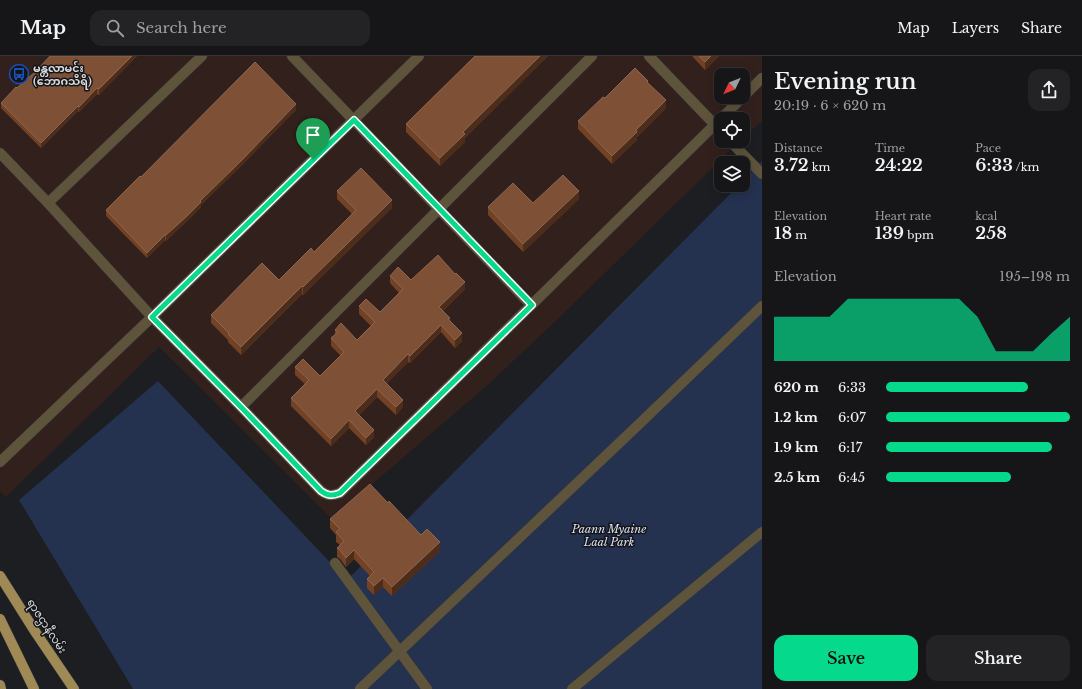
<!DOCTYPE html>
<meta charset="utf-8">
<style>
body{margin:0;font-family:"Libre Baskerville","Noto Sans Myanmar",serif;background:#232326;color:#f1f3f6;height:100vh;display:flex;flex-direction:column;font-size:15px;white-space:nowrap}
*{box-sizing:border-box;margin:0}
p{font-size:13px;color:#9e9fa2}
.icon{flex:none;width:22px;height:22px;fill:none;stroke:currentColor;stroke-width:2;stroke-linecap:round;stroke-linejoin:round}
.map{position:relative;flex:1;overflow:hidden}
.details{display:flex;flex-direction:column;background:#161619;width:320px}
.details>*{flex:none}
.needle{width:26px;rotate:227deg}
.buttons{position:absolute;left:714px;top:12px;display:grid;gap:8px}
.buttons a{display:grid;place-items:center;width:36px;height:36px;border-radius:8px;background:#161619;box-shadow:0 2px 10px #0003,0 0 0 1px #353538;font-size:20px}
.pin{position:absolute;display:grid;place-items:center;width:34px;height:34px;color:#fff;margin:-41px -17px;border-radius:50% 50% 50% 0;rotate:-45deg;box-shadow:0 0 4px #0007}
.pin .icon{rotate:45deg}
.round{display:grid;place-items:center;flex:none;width:42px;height:42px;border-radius:12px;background:#232326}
.summary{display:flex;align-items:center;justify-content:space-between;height:68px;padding:0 12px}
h1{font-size:22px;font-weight:600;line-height:30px}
.figures{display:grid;grid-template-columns:repeat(3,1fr);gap:6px;height:68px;padding:4px 12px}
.figures div{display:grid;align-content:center}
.figures b{font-size:17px;font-weight:600}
.figures small{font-size:11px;font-weight:400}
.figures p{font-size:11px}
.chart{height:112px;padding:8px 12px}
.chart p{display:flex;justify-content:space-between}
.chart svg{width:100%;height:72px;margin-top:4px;fill:#05d98b;opacity:.7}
.cta{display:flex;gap:8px;margin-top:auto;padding:8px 12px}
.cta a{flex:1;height:46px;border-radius:12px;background:#05d98b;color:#111;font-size:16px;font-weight:600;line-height:46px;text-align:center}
.cta a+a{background:#232326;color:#f1f3f6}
ul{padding:0 12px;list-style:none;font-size:13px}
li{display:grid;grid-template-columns:64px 48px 1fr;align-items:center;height:30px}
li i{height:10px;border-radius:5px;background:#05d98b}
header{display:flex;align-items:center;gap:24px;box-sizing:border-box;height:56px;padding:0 20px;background:#161619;border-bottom:1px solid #353538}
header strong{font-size:19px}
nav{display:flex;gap:22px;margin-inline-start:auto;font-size:14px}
.search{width:280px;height:36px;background:#232326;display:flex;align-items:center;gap:10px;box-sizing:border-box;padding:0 14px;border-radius:12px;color:#9e9fa2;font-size:15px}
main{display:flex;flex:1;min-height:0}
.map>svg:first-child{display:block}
.industrial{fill:#32201c;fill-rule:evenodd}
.green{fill:#24314f}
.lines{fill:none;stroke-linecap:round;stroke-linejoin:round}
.minor-casing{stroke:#37383b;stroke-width:11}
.major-casing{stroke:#37383b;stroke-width:11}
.minor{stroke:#5e543c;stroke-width:10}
.major{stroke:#9f8a55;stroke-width:10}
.wall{fill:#734123}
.shaded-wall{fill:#4c2c1a}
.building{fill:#7e5137;stroke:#8c6651}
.route-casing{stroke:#fff;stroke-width:8}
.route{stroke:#05d98b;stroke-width:5}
.labels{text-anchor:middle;stroke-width:3;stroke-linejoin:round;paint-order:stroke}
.poi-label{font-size:11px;font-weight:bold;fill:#dadadc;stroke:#141518;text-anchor:start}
.park-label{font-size:11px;font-style:italic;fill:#dce3f4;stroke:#141518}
.street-label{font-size:11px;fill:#dadadc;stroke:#141518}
</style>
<header>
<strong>Map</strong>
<div class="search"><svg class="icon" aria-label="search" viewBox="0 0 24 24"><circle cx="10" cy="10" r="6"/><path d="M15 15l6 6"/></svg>Search here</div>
<nav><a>Map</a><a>Layers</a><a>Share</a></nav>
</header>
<main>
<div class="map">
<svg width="762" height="633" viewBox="0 0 762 633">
<rect width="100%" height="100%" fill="#1d1e21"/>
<path class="industrial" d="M0,0H762V65L743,82V63H721V85H740L561,260L489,328L332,463L159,291L6,441L0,435ZM721,19H743V41H721Z"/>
<path class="green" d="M762,105V633H133L19,444L158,325L347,524L739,129H743V125Z"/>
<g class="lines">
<g class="minor-casing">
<path id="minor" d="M292,0L531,249
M649,0L715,69
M743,41L762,22
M730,85L762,118
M0,97L48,147L152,261L241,351L321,435C328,440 332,440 340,437L743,41
M48,147L202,0
M241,351L592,0
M0,406L152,261L419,0
M335,507L427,633
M360,633L635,372L762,250
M572,633L762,476"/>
</g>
<g class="major-casing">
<path id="major" d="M0,520L36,577L74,633
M0,563L34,633
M0,629L1,633"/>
</g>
<use href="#minor" class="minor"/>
<use href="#major" class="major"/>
</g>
<path class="wall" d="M137,0L99,39L97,38L79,56L78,55L41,92L1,52V47L36,15Z
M475,0H548L465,82V86L440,110L406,76V68Z
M692,0H719L705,14Z
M648,27L666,52L637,81V84L612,108L578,73V65L605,42Z
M296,54L241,110L201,149V151L186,166L166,185L165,184L147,202L106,160V154L141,121Z
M337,135L392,152L303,239L302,238L241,299L228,286V284L211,267V259L279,224L314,196L352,158L337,143Z
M579,143L523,196L488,159V151Z
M390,220L411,224L465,233L443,255L450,264L462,285L455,292L441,276L410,307L408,306L387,327L403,351L396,359L377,341L359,359L374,381L366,389L349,372L331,390L291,350V342L305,328L295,319V311L320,320L341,300L331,290V282L335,279V274L357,284L371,270L359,258V250L380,256L399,237L390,227Z
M388,447L421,479L440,495L392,540L383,531L374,539L367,532V523L370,520L354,503L346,511L340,503L337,501V492L340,489L336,486V479L330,472V463Z"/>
<path class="shaded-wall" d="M132,0H137L99,39V33Z
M540,0H548L465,82V86L440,110V102L463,76Z
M711,0H719L705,14V6Z
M97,32V38L79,56V51Z
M666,44V52L637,81V84L612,108V100L636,74Z
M296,48V54L241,110L201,149V151L186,166L166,185V179L200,145Z
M78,50V55L41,92V87Z
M579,135V143L523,196V188Z
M392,144V152L303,239V231Z
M165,179V184L147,202V197Z
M465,226V233L439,259V251Z
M302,230V238L241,299V291Z
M441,269V276L410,307V300Z
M462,277V285L455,292V284Z
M408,298V306L383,331V324Z
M377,333V341L355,363V355Z
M403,344V351L396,359V351Z
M349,364V372L331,390V383Z
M374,374V381L366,389V382Z
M440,486V495L392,540V531Z
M354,494V503L346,511V502Z
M383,522V531L374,539V530Z"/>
<path class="building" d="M50,0H132L99,33L97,32L79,51L78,50L41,87L1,47L16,31L17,32L36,15Z
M475,0H540L463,76L465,78L440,102L406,68Z
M699,0H711L705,6Z
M255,6L296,48L241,105L200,145L201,146L186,161L166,179H165L147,197L106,154L140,120L141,121Z
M635,12L648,25L647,26L666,44L636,74L637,76L612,100L578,65L603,41L605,42Z
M361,112L392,144L303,231L302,230L241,291L228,278L229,277L211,259L262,207L279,224L311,192L314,196L356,154L337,135Z
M563,119L579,135L523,188L488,151L513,127L533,147Z
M438,199L455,218L456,217L465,226L439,251L450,262L448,263L462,277L455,284L441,269L410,300L408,298L383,324L403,344L396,351L377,333L355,355L374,374L366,382L349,364L331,383L291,342L309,324L295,311L303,303L320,320L344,296L331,282L338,276L335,274L341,267L357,284L375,266L359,250L366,243L380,256L403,233L390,220L398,211L411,224Z
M370,428L388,447L389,445L421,479L427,473L440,486L392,531L383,522L374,530L367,523L374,516L354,494L346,502L340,494L337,492L344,485L336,476L340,473L330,463Z"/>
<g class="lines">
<g class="route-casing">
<path id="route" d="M354,64L532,249L340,437C332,440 328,440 321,435L241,351L152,261Z"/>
</g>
<use href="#route" class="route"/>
</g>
<defs>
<g id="bus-ring" transform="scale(1)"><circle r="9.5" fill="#141518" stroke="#1a4fb4" stroke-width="1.5"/><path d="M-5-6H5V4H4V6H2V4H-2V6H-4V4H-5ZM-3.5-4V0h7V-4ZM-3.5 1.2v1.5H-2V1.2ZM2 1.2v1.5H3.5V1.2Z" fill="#1a4fb4"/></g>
</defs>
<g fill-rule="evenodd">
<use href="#bus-ring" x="19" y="18"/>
</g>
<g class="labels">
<g class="poi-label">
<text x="33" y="16">မန္တလာမင်း<tspan x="33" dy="13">(ဘောဂသီရိ)</tspan></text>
</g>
<g class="park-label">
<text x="609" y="477">Paann Myaine<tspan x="609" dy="13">Laal Park</tspan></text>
</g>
<g class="street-label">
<text transform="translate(47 570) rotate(57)" y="4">ရာဇဌာနီလမ်း</text>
</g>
</g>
</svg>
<div class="buttons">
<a><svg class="needle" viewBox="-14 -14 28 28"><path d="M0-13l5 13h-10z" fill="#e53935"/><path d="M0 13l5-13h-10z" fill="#9e9fa2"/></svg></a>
<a><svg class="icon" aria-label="locate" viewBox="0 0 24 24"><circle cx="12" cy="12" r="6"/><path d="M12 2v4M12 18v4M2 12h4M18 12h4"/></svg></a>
<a><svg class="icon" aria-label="layers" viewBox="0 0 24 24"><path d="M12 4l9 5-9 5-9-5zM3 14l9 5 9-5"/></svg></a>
</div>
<div class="pin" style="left:313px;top:103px;background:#1e9e55"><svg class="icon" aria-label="arrive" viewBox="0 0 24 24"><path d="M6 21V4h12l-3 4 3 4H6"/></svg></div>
</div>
<section class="details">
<div class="summary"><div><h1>Evening run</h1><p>20:19 · 6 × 620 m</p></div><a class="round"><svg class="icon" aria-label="share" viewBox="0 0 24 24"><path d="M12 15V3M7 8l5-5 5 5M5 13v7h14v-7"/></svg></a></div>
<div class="figures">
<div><p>Distance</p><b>3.72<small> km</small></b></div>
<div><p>Time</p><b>24:22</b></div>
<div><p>Pace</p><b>6:33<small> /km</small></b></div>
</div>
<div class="figures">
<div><p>Elevation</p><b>18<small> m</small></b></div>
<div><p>Heart rate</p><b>139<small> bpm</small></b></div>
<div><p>kcal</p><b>258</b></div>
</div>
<div class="chart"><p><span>Elevation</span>195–198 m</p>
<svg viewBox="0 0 160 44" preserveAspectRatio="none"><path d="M0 44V17L10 17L20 17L30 17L40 6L50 6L60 6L70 6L80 6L90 6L100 6L110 17L120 38L130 38L140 38L150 27L160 17V44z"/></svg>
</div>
<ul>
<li><b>620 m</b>6:33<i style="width:77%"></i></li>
<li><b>1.2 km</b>6:07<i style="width:100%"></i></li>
<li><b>1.9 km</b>6:17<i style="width:90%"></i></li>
<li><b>2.5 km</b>6:45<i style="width:68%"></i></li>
</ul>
<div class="cta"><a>Save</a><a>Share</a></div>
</section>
</main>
